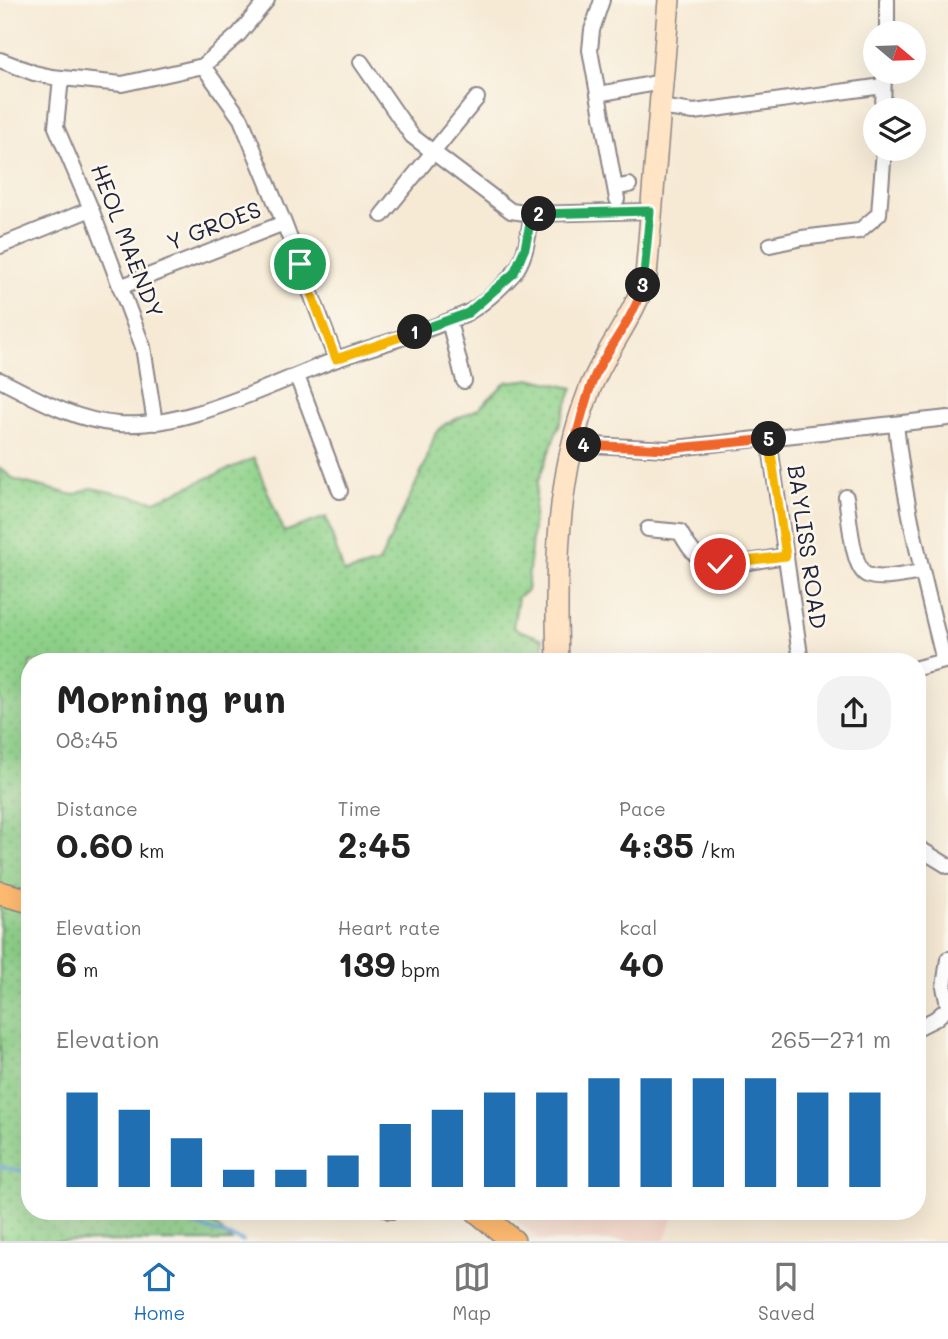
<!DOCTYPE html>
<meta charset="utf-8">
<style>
body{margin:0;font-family:Mali,sans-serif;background:#f2f2f2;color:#222;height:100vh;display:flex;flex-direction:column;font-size:26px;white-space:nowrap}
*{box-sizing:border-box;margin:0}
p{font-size:23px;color:#767676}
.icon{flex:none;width:38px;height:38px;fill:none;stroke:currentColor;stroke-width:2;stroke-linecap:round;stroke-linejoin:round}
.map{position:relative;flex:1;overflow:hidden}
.drawer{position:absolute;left:21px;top:653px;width:905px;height:567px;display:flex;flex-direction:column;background:#fff;border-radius:28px;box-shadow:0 7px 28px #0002}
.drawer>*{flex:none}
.needle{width:46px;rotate:109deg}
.controls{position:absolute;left:863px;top:21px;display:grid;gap:14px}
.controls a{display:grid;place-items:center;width:63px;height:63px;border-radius:50%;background:#fff;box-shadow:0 7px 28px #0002;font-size:35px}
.pin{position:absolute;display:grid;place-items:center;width:60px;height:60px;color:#fff;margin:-30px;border:4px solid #fff;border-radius:50%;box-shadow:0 2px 7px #0007}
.km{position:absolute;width:35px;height:35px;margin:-18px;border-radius:50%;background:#222;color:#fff;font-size:19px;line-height:35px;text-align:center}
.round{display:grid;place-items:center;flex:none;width:74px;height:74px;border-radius:28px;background:#f2f2f2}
.overview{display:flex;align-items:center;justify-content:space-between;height:119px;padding:0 35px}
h1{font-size:38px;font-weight:800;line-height:52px}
.metrics{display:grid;grid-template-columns:repeat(3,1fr);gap:10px;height:119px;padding:7px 35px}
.metrics div{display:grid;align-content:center}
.metrics b{font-size:35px;font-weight:800}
.metrics small{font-size:19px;font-weight:400}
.metrics p{font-size:19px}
.chart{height:196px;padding:14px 35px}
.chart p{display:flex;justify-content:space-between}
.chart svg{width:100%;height:126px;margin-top:7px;stroke:#1f6fb2;stroke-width:6}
.tab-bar{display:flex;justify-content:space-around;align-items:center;height:98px;border-top:2px solid #e0e0e0;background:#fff;font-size:19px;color:#767676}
.tab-bar a{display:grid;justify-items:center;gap:4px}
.tab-bar .selected{color:#1f6fb2}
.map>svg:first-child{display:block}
.built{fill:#f6d2c3}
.grass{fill:url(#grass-dots);stroke:#587a62;stroke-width:2}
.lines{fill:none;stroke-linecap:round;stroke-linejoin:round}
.stream{stroke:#65a6d9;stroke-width:3.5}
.street-casing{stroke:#8c8688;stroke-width:18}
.secondary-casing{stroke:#8c8688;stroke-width:24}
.primary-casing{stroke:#8c8688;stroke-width:26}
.street{stroke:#fff;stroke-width:14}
.secondary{stroke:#ffe4c6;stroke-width:21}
.primary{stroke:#ffbb71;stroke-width:23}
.split-1-casing{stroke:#fff;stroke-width:14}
.split-2-casing{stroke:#fff;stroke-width:14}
.split-3-casing{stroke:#fff;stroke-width:14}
.split-4-casing{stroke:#fff;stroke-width:14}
.split-5-casing{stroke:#fff;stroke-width:14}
.split-6-casing{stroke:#fff;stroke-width:14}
.split-1{stroke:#f5b400;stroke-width:9}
.split-2{stroke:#22a559;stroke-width:9}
.split-3{stroke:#22a559;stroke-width:9}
.split-4{stroke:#f0652b;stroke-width:9}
.split-5{stroke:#f0652b;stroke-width:9}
.split-6{stroke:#f5b400;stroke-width:9}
.labels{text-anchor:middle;stroke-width:5;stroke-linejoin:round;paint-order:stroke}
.street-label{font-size:23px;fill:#22223b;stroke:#fbf7ec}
</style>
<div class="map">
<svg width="948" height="1241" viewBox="0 0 948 1241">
<defs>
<pattern id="grass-dots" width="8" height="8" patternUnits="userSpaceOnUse" patternTransform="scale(1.75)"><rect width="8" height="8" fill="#8fd28a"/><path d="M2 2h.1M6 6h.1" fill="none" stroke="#7bb478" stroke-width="1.8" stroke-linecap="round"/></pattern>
</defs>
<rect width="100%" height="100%" fill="#fbf7ec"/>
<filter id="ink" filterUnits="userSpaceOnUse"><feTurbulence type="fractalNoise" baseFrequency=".0143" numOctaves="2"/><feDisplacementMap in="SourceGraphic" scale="14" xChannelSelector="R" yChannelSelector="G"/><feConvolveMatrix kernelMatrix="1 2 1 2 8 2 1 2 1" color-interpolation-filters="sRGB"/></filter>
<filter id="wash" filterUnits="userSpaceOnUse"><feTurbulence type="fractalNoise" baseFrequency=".00686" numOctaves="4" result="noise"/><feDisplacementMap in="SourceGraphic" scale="28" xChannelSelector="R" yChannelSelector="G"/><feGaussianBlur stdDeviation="1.57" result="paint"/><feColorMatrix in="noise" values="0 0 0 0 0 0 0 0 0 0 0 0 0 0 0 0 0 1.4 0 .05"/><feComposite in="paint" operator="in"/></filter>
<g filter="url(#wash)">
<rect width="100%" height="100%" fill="#f6ead5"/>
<path class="built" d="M517,1211H676L665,1241H541L515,1219Z"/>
<path class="grass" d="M533,379L573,388L537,484L527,591L518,597L513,628L543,639L544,661L30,662V1211H201L232,1241H0V468L15,480L74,495L91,488L155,501L254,458L284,532L326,517L344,573L379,563L425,464L435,434L445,424L478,409L506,382Z"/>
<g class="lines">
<path class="stream" d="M0,1167L30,1172
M152,1211L243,1241"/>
</g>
</g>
<g filter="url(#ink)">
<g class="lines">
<g class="street-casing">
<path id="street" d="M602,0L592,30L590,50L617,199
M887,33V0
M0,60L34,73L52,77L122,84L181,71L203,66L239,34L267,0
M361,62L412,136L511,211L532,214L651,211
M203,66L241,119L284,223L336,359
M61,78L56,127L91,209L143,347L155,423
M599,94L661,82
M659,107L694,112L883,86
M883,110L884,72
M615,188L629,185
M382,215L477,98
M770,245L802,238L859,231L879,214L884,149
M0,246L91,209
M120,287L284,223
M449,321L464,381
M297,376L340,491
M0,380C37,399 76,421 118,424C188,429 275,382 340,358C381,343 425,333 465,314C479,308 503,286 513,274C527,258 528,233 532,214
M896,424C904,504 925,583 944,661
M769,439L801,662
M574,444L667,449L948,418
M846,497C849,513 852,569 867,575C882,581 906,574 922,572
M648,529L680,532C686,543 693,555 704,561C720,570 767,558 786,556
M917,668L948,660
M917,847L948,866
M948,959L944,987L948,1005
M917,1028L935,1019L948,1008
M389,1211H393"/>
</g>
<g class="secondary-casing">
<path id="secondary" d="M558,662C555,571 556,476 589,391C605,350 634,318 646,276L669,0"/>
</g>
<g class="primary-casing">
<path id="primary" d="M0,893L30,901
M477,1211L513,1241"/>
</g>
<use href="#street" class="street"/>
<use href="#secondary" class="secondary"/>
<use href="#primary" class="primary"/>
</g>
</g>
<g class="lines" filter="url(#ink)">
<g class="split-1-casing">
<path id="split-1" d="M300,264L336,359L415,332"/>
</g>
<g class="split-2-casing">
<path id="split-2" d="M415,332L468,313L514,273L525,248L532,214H539"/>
</g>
<g class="split-3-casing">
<path id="split-3" d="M539,214L650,211L643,285"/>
</g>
<g class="split-4-casing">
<path id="split-4" d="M584,445L574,444C581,420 586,394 597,371C612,342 635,316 643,285"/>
</g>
<g class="split-5-casing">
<path id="split-5" d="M584,445L667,449L769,439"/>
</g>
<g class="split-6-casing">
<path id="split-6" d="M720,564L786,556L769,439"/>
</g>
<use href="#split-1" class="split-1"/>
<use href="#split-2" class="split-2"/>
<use href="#split-3" class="split-3"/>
<use href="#split-4" class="split-4"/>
<use href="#split-5" class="split-5"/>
<use href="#split-6" class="split-6"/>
</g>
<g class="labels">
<g class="street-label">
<text transform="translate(214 226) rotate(-21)" y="8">Y GROES</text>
<text transform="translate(127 241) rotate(69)" y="8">HEOL MAENDY</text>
<text transform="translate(807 547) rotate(82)" y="8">BAYLISS ROAD</text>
</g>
</g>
</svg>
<div class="controls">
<a><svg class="needle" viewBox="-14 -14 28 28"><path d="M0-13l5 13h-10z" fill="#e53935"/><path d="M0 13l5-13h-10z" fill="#767676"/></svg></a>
<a><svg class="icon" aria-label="layers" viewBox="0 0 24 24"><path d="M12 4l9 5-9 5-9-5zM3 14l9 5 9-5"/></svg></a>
</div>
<div class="pin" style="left:300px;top:264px;background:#1e9e55"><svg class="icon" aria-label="arrive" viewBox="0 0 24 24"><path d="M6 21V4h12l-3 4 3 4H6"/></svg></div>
<div class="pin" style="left:720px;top:564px;background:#d93025"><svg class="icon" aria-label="check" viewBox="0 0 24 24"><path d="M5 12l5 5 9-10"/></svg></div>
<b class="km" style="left:415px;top:332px">1</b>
<b class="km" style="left:539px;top:214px">2</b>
<b class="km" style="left:643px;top:285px">3</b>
<b class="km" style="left:584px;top:445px">4</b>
<b class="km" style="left:769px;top:439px">5</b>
<section class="drawer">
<div class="overview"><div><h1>Morning run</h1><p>08:45</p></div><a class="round"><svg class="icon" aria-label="share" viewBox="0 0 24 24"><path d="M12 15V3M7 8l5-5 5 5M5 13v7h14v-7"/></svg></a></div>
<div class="metrics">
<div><p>Distance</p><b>0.60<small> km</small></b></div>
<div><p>Time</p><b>2:45</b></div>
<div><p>Pace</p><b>4:35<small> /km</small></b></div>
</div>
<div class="metrics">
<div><p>Elevation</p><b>6<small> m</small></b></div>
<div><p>Heart rate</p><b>139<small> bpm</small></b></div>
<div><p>kcal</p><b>40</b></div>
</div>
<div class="chart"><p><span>Elevation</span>265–271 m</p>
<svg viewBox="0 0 160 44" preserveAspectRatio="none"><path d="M5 44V11M15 44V17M25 44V27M35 44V38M45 44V38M55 44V33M65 44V22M75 44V17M85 44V11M95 44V11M105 44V6M115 44V6M125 44V6M135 44V6M145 44V11M155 44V11"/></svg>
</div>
</section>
</div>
<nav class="tab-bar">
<a class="selected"><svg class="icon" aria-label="home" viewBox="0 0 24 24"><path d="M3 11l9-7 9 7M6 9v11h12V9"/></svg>Home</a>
<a><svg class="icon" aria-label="map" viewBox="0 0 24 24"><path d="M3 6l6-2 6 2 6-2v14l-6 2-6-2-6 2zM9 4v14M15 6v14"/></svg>Map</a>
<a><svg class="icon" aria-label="saved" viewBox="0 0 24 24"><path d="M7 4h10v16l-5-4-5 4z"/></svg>Saved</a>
</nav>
